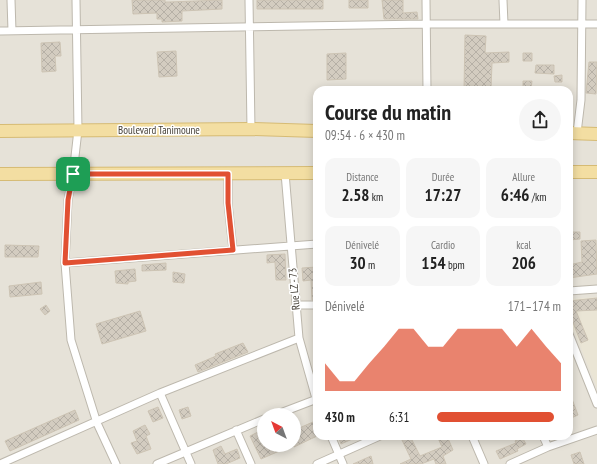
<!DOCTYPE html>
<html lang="fr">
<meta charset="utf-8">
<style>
body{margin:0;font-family:"PT Sans Narrow",sans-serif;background:#f6f6f6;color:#222;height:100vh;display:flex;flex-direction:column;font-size:15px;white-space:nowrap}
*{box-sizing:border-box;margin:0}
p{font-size:13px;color:#767676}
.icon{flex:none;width:22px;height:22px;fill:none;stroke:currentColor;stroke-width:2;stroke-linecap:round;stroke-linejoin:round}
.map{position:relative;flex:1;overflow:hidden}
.sheet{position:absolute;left:313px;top:86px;width:260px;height:354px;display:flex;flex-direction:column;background:#fff;border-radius:12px;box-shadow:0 2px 10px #0003}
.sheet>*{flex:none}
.needle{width:26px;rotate:319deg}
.tools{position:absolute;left:257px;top:408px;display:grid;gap:8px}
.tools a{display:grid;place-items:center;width:44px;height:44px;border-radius:50%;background:#fff;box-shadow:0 2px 10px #0003;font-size:20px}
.pin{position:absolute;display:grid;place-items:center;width:34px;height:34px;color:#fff;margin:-17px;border-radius:8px;box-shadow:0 2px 6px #0006}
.round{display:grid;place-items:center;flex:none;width:42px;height:42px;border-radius:21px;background:#f6f6f6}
.overview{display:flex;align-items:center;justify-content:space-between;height:68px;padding:0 12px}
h1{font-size:22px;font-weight:600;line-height:30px}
.stats{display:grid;grid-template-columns:repeat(3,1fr);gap:6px;height:68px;padding:4px 12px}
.stats div{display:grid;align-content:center;border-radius:10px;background:#f6f6f6;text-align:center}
.stats b{font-size:17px;font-weight:600}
.stats small{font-size:11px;font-weight:400}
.stats p{font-size:11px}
.chart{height:112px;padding:8px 12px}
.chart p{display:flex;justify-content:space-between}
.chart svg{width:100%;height:72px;margin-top:4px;fill:#e15032;opacity:.7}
ul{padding:0 12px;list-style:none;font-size:13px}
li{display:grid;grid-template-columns:64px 48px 1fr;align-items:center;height:30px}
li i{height:10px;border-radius:5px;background:#e15032}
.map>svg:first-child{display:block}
.residential{fill:#e6e2d8;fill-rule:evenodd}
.education{fill:#eae5d5}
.building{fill:url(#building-cross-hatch);stroke:#cdc4b4}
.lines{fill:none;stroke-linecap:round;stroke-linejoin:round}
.minor-casing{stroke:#bdb8ad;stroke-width:9}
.primary-casing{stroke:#d6bb74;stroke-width:14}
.minor{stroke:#fff;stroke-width:7}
.primary{stroke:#f3dea2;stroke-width:12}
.route-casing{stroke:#fff;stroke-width:8}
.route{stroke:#e15032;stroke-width:5}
.labels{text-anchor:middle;stroke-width:3;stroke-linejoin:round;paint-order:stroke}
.street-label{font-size:11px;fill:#464138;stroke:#fff}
</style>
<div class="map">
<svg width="597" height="464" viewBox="0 0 597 464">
<defs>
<pattern id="building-cross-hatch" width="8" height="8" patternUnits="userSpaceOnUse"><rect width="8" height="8" fill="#d3ccc0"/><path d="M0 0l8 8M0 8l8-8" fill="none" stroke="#b6b0a6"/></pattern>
</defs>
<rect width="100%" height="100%" fill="#f3f0e9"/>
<path class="residential" d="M0,0H597V464H0ZM317,90H569V436H317ZM264,415H294V445H264Z"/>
<path class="education" d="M597,297V388L569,319V299Z"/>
<path class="building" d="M132,0H165V2H169L222,0V9L182,11V21L162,22V19H157V13L133,14Z
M257,0H323V9H257Z
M349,0H368V8H349Z
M382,0H403V13L417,12L418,19H384Z
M465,35L486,36L485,53L509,52V62L492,63L491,89L464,90Z
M60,42L61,56H55L56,71L42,72L41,43Z
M176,51L177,76L159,77L157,52Z
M346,53V79L327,80V54Z
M523,53H532V61H523Z
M589,62H597L596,94L586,93Z
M536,65H554V74L535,73Z
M562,75V82H555L554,76Z
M523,81H532L531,90L523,89Z
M569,232H580V239L569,240Z
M596,240L597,274L569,278V265L582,262L581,241Z
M5,245L39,246L38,257H5Z
M285,254L286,280H276L275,262L267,263V255Z
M166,263V270L142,271V265Z
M317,267V300H312L311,280L303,281L302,268Z
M135,269L136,281L128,282V284L116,283L115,271Z
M173,272L185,274L184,283L173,282Z
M41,282L42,294L10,297L9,286Z
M597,298V310L576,311L588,340L581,343L569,312V301Z
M46,305L50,311L45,315L40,309Z
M140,311L146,331L102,344L96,324Z
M243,343L248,352L198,372L195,365L216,356L215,354Z
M569,391L578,415L569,419Z
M158,407L163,418L153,422L148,411Z
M188,407L191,416L182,419L179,410Z
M75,410L79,420L10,451L5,441Z
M313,422L317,430V436L294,447V436L299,434L297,429Z
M145,425L150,434L146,436L151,449L137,454L131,443L137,441L133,431Z
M260,431L264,439V445H293L261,459L250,436Z
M338,436H359L341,444Z
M410,436L420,456L442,447L437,436H447L453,450L443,456L446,464H436L434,459L421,464H400L411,459L402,440Z
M522,437L526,444L517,449L518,451L500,459L496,451L516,443L515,441Z
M221,446L225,454L237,449L240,458L226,464H218L213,450Z
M580,452L584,464H574L571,455Z
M371,456L373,464H353Z"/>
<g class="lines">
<g class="minor-casing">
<path id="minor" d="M11,0L12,31
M76,0L78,130L73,174L68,200L65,263L71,340L97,423L116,464
M249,0L251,129
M426,0L427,90
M503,0L504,24
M0,31L426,24H597
M577,133L581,100L582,0
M285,173L299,338L317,402
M228,174V203L233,250
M65,263L317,244
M569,291L597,289
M296,305H317
M569,334L597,404
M160,393L191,464
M275,415L317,399
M236,430L251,464
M331,436L343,464
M472,436L484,464
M543,436L548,447
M0,464L160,393L299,338
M157,464L264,419
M317,464L380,436
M510,464L548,447L597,430"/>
</g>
<g class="primary-casing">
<path id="primary" d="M0,131L251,129L317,131
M569,133L597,134
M569,172H597
M0,174L317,173"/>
</g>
<use href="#minor" class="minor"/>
<use href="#primary" class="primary"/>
</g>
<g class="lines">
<g class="route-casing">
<path id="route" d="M73,174H228V203L233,250L65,263L68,200Z"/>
</g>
<use href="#route" class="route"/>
</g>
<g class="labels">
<g class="street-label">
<text x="159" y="134">Boulevard Tanimoune</text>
<text transform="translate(294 289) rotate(-95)" y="4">Rue LZ - 73</text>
</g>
</g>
</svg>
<div class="tools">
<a><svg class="needle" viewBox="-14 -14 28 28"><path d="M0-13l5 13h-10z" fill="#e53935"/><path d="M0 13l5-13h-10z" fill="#767676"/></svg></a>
</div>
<div class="pin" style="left:73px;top:174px;background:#1e9e55"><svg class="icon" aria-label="arrive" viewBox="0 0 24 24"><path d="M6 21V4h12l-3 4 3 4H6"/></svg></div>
<section class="sheet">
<div class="overview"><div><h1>Course du matin</h1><p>09:54 · 6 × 430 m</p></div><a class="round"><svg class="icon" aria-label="share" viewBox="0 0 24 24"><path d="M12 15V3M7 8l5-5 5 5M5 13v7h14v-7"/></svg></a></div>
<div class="stats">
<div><p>Distance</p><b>2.58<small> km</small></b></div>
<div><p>Durée</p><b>17:27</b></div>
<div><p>Allure</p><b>6:46<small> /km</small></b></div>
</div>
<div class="stats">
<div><p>Dénivelé</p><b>30<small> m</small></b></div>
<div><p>Cardio</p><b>154<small> bpm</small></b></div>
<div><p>kcal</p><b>206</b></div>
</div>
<div class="chart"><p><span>Dénivelé</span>171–174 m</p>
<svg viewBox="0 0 160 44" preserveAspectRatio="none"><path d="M0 44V27L10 38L20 38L30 27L40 17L50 6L60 6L70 17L80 17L90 6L100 6L110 6L120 6L130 17L140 6L150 17L160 27V44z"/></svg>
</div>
<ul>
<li><b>430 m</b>6:31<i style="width:94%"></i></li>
</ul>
</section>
</div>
